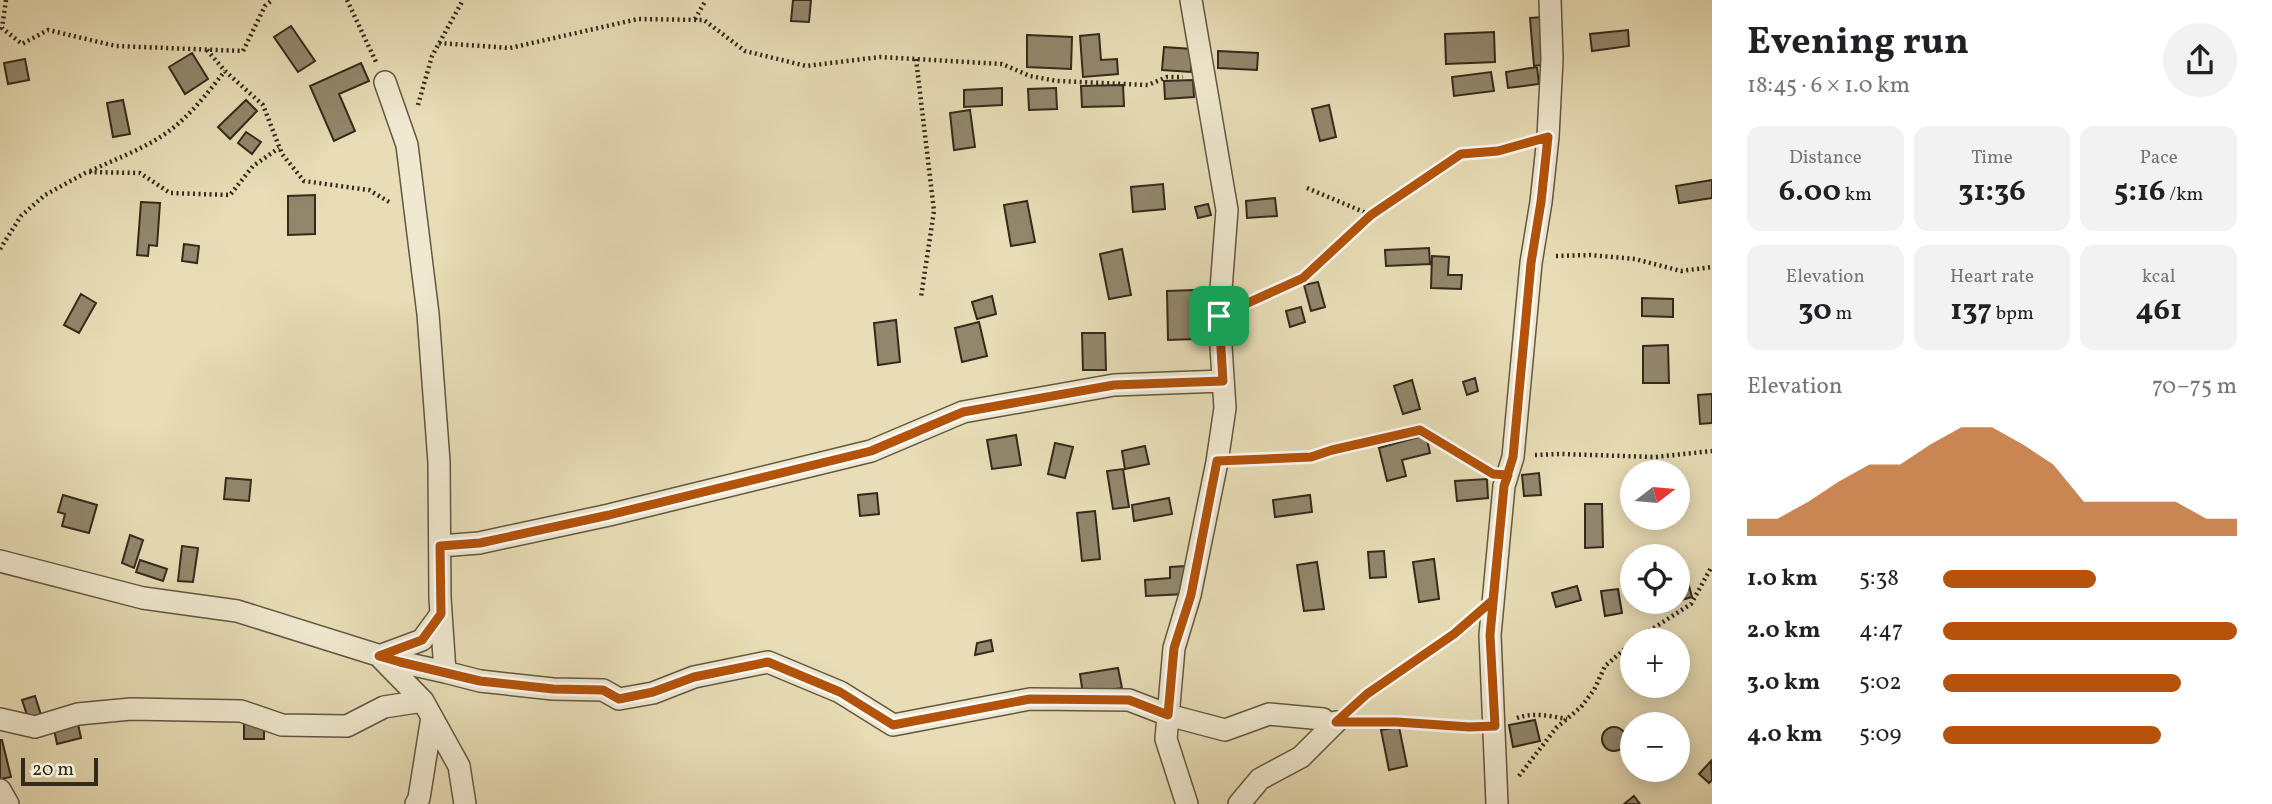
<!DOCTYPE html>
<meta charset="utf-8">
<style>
body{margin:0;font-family:Vollkorn,serif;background:#f2f2f2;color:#202124;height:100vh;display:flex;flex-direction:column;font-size:26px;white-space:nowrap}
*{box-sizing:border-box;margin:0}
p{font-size:23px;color:#757577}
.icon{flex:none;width:38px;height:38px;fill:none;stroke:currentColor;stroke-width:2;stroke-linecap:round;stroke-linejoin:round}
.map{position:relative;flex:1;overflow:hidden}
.side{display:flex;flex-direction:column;background:#fff;width:560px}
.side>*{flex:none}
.needle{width:46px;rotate:74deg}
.fabs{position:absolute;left:1620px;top:460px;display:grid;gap:14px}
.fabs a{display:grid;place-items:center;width:70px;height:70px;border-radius:50%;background:#fff;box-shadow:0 4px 18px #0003;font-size:35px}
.scale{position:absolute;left:21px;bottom:18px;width:77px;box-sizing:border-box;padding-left:7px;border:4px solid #342a1c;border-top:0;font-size:19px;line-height:24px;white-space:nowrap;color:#342a1c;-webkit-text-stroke:5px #f0e9d0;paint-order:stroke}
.pin{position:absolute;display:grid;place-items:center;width:60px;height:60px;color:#fff;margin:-30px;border-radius:14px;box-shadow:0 4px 10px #0006}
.round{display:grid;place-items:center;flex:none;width:74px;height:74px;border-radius:37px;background:#f2f2f2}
.head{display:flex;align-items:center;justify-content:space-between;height:119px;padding:0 35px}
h1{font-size:38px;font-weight:700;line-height:52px}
.stats{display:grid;grid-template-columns:repeat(3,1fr);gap:10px;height:119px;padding:7px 35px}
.stats div{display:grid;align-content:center;border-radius:14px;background:#f2f2f2;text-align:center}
.stats b{font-size:30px;font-weight:700}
.stats small{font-size:19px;font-weight:400}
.stats p{font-size:19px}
.chart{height:196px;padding:14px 35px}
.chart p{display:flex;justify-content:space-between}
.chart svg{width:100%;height:126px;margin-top:7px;fill:#b45309;opacity:.7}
ul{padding:0 35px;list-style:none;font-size:23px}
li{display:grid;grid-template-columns:112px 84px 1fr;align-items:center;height:52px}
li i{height:18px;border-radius:9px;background:#b45309}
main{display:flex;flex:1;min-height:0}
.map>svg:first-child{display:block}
.building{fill:#92876c;stroke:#342a1c;stroke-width:2}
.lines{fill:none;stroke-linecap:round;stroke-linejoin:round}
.minor-casing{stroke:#615742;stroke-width:24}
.path{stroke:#342a1c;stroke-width:4.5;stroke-dasharray:2 3.5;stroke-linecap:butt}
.minor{stroke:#f0e9d0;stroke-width:21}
.route-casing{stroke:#fff;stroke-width:14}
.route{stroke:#b45309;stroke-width:9}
</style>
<main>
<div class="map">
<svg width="1712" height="804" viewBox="0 0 1712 804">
<rect width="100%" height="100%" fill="#e8ddb6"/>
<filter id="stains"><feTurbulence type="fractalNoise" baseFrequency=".00286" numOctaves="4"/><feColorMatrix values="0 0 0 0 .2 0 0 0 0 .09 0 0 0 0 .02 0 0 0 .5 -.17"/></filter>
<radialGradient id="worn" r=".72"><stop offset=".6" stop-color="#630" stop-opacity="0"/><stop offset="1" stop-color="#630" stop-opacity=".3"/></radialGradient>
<path class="building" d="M793,0H811L809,22L791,21Z
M1543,17L1548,64L1534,66L1530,18Z
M291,26L315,61L298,72L274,37Z
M1628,30L1629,46L1592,51L1590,34Z
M1494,32L1495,62L1446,64L1445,34Z
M1099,34L1101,60L1117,59L1118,74L1083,77L1080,36Z
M1027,35L1072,37L1071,69L1027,67Z
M1164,47L1192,49L1191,72L1162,70Z
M1218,51L1258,53L1257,70L1218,68Z
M192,53L208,79L185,94L169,67Z
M25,59L29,80L8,84L4,63Z
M361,63L369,81L339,94L355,131L334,141L310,86Z
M1537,67L1539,84L1508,88L1506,72Z
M1491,72L1494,91L1454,96L1452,77Z
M1193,80L1194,97L1165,99L1164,81Z
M1123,85L1124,106L1082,107L1081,86Z
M1002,88V105L964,107V90Z
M1056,88L1057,109L1029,110L1028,89Z
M123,100L130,134L113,137L107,103Z
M246,100L257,111L230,139L218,127Z
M1329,105L1336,137L1320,141L1312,109Z
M970,110L975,147L954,150L950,113Z
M246,132L261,142L252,154L238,143Z
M1712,180V198L1679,203L1676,186Z
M1163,184L1165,209L1133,212L1131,187Z
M315,195V234L288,235V196Z
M1275,198L1277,216L1247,218L1246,201Z
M1027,201L1035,242L1011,246L1004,205Z
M141,202L160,203L157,246L149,245L148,256L137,255Z
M1208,204L1211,215L1198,218L1195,207Z
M184,244L199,246L197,263L182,261Z
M1429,248L1430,264L1386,266L1385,250Z
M1122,249L1131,295L1109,299L1100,254Z
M1432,256L1449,257L1448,275H1462L1461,289L1431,288Z
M1318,282L1325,307L1311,311L1304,285Z
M1194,290L1196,339L1168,340L1167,291Z
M81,294L96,303L79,333L64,325Z
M992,296L996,314L977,319L972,302Z
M1642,298L1673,299V317L1642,316Z
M1301,307L1305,322L1290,327L1286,311Z
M896,320L900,362L878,365L874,323Z
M979,322L987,356L962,362L955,328Z
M1082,333H1105L1106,370H1083Z
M1668,345L1669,383H1643V346Z
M1475,378L1478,391L1467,395L1463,382Z
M1412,380L1420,409L1403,414L1394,386Z
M1712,394V423L1700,424L1698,395Z
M1016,435L1021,465L992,469L987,440Z
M1426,435L1430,453L1402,460L1406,476L1387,481L1379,448Z
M1055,443L1073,447L1065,478L1048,474Z
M1145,446L1149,464L1125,469L1122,451Z
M1123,469L1129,507L1113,509L1107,471Z
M1539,473L1541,495L1524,496L1522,475Z
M226,478L251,480L249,501L224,499Z
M1487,479L1488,498L1457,501L1455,481Z
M877,493L879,514L860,516L858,495Z
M63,495L97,505L89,533L62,526L65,514L58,512Z
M1310,495L1312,512L1275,517L1273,500Z
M1169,498L1172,514L1134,521L1132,505Z
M1585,504H1602L1603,547L1585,548Z
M1095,511L1100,559L1082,561L1077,513Z
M130,535L143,540L134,568L122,563Z
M182,546L198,548L193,582L178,581Z
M1384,551L1386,577L1370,578L1368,552Z
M1434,559L1439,599L1419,602L1413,562Z
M140,560L167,569L163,581L136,572Z
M1317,562L1324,609L1304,611L1297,565Z
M1185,566L1186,594L1146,596L1145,580L1170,578V567Z
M1685,571L1692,597L1678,601V573Z
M1577,586L1581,600L1556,607L1552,593Z
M1618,589L1622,613L1605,616L1601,591Z
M991,640L993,651L975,655L977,643Z
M1118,668L1122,688L1083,694L1080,674Z
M35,696L41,715L28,718L22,700Z
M1535,720L1540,741L1513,747L1509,725Z
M78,724L81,738L57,744L54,729Z
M244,724H264V739H244Z
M1399,727L1407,766L1389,770L1381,730Z
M1602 739a12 12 0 1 1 24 0a12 12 0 1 1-24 0Z
M0,740H2L11,777L0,779Z
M1711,761L1712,780L1709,783L1699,774Z
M1634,796L1640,804H1624Z"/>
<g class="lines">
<g class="minor-casing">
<path id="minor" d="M440,546L479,543L609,515L871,451L963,412L1114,385L1223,381
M0,561L143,598L237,611L400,662L445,672L440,598L439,462L428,314L407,145L385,82
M441,614L422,640L379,656L423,701L459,766L465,804
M445,672L480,681L553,689L603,690L619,699L653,693L694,677L768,662L840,692L893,725L1030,699L1129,700L1168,715L1225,730L1269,714L1323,719
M0,719L35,727L78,714L131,709L241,711L282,725L347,726L384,707L423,701
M0,790L8,804
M416,804L419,798L432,717
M1187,804L1166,739L1174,648L1190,595L1217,462L1225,408L1219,316L1227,210L1191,0
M1239,804L1260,779L1301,757L1336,722
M1497,804L1490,635L1504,486L1513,457L1531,263L1541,202L1548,137L1552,59L1550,0"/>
</g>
<path class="path" d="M6,0L2,28L22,44L48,30L116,46L243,51L265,6L272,0
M347,0L376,62
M695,19L706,0
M439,43L510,48L638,19L704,20L745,51L806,66L880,57L1002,64L1030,76L1057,81L1148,85L1167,77H1183
M207,50L225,71L263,105L282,154L304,181L369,190L391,203
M916,59L934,211L921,297
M418,105L432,56L463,0
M90,171C118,158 149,147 173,128C193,112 209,91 225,71
M1307,188L1371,215L1461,154L1498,151L1524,144
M0,249L21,216L45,195L87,172L140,173L170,193L230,195L253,166L279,148
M1556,256L1590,255L1635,259L1681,271L1712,267
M1242,306L1303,278L1371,215
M1535,455L1561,454L1655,457L1712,451
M1238,460L1311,457L1332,450L1420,430L1488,471
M1635,640L1691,604L1712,566
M1352,707C1389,675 1432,653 1469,621
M1517,718C1533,712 1550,716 1567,719
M1357,722L1423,723L1471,727
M1519,776L1556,728L1581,707L1594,690L1605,666L1633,642"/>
<use href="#minor" class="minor"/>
</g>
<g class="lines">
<g class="route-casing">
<path id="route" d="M1219,316L1223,381L1114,385L963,412L871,451L609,515L480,543L440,546L441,614L422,640L379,656L400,662L480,681L553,689L603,690L619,699L653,692L694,677L768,662L840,692L893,725L1030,699L1129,700L1168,715L1174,648L1191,595L1217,461L1311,457L1332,450L1420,430L1493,474L1508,475L1504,486L1490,635L1495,726L1469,727L1397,722H1336L1367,694L1454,634L1493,600L1504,486L1513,457L1531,263L1541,202L1548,137L1498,151L1461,154L1371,215L1303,278L1219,316"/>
</g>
<use href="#route" class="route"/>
</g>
<rect width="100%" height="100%" filter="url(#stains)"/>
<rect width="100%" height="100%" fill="url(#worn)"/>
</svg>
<div class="fabs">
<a><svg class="needle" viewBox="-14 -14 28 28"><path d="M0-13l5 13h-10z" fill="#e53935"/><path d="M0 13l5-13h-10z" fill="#757577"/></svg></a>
<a><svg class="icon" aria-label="locate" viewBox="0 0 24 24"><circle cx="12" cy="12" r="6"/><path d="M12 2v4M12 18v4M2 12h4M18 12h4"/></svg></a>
<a>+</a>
<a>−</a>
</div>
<div class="scale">20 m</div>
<div class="pin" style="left:1219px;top:316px;background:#1e9e55"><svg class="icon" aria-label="arrive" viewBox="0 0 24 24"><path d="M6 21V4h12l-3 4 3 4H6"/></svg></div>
</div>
<section class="side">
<div class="head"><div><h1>Evening run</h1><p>18:45 · 6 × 1.0 km</p></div><a class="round"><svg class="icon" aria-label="share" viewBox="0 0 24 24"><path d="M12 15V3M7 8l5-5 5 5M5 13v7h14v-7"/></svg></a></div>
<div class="stats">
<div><p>Distance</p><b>6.00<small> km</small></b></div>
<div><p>Time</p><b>31:36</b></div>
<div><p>Pace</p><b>5:16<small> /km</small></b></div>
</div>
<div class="stats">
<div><p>Elevation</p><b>30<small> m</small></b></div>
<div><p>Heart rate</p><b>137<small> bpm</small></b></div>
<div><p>kcal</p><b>461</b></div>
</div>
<div class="chart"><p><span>Elevation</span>70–75 m</p>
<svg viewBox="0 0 160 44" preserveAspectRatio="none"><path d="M0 44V38L10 38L20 32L30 25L40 19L50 19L60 12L70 6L80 6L90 12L100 19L110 32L120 32L130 32L140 32L150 38L160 38V44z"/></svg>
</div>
<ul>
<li><b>1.0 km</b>5:38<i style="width:52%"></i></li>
<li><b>2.0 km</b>4:47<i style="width:100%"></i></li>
<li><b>3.0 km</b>5:02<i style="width:81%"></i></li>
<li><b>4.0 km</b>5:09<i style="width:74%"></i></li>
</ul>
</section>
</main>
